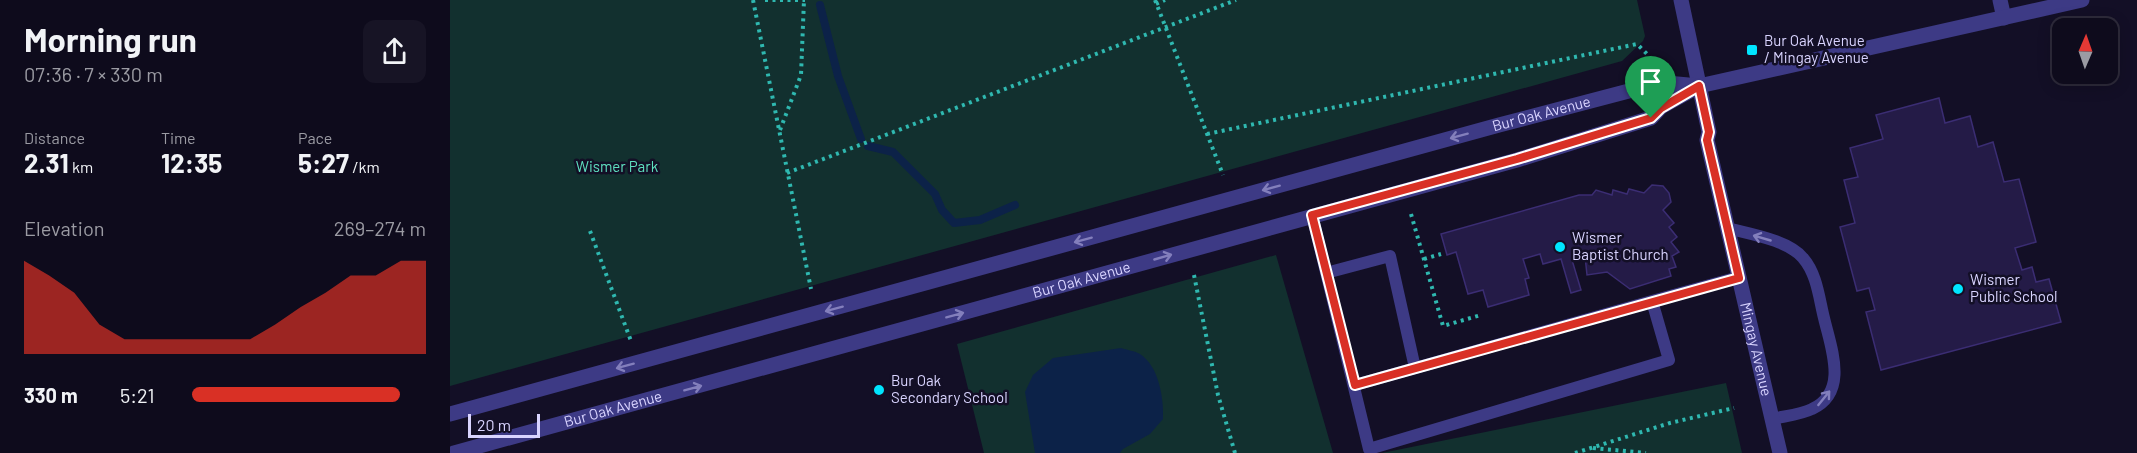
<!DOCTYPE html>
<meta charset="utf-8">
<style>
body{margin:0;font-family:Barlow,sans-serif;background:#171425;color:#f1f3f6;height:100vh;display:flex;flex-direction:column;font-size:22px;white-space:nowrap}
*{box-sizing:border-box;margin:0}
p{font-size:20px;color:#9b9ba3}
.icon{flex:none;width:33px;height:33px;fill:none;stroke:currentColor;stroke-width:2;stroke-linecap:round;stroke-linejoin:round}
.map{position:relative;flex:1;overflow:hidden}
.side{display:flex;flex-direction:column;background:#0e0b1c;width:450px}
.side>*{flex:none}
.needle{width:39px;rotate:2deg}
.fabs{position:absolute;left:1602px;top:18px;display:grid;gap:12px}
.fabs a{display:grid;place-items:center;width:66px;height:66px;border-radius:12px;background:#0e0b1c;box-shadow:0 3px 15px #0003,0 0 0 2px #2e2b3b;font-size:30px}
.scale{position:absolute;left:18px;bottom:15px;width:72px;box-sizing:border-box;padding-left:6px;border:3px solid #d9d4ff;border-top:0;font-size:16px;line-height:21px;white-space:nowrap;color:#d9d4ff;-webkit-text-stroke:4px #130f26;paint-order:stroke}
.pin{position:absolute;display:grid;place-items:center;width:51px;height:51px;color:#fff;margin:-62px -26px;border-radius:50% 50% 50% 0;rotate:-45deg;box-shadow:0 0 6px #0007}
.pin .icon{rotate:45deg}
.round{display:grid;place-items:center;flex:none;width:63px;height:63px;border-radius:12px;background:#171425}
.headline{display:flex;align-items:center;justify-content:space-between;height:102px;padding:0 24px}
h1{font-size:33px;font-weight:700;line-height:45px}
.stats{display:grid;grid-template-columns:repeat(3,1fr);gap:9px;height:102px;padding:6px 24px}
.stats div{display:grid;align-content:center}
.stats b{font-size:26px;font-weight:700}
.stats small{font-size:16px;font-weight:400}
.stats p{font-size:16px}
.chart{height:168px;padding:12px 24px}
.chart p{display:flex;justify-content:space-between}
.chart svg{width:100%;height:108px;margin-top:6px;fill:#d93025;opacity:.7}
ul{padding:0 24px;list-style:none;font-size:20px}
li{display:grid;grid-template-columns:96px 72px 1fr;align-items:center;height:45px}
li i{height:15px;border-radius:8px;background:#d93025}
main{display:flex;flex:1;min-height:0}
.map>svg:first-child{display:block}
.green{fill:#12302f}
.water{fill:#0c2248}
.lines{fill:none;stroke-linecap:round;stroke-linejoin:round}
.stream{stroke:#0c2248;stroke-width:8}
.building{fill:#241b47;stroke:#3b2d73;stroke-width:1.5}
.path{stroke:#2fb8b0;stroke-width:4;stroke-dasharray:3 4.5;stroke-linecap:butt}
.service{stroke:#3d3a85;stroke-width:12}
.minor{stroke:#3d3a85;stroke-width:15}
.tertiary{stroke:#3d3a85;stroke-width:15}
.oneway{stroke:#837fbc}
.route-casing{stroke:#fff;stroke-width:12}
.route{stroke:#d93025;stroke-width:8}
.poi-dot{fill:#00e5ff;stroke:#130f26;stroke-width:2}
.labels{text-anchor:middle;stroke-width:5;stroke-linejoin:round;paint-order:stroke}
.poi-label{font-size:15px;fill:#d9d4ff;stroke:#130f26;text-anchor:start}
.street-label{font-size:15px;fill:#d9d4ff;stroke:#130f26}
.park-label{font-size:15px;fill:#5fe0c0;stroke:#130f26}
</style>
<main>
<section class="side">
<div class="headline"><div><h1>Morning run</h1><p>07:36 · 7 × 330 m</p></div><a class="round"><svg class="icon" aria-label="share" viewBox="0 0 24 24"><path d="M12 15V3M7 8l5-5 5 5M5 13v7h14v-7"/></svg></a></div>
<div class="stats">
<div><p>Distance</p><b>2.31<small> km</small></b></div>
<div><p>Time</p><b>12:35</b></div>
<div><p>Pace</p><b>5:27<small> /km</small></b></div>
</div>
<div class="chart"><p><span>Elevation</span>269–274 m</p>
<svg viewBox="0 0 160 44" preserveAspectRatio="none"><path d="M0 44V6L10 12L20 19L30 32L40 38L50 38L60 38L70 38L80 38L90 38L100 32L110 25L120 19L130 12L140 12L150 6L160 6V44z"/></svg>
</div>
<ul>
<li><b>330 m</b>5:21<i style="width:89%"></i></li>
</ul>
</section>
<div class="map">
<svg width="1687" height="453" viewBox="0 0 1687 453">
<rect width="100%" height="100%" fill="#130f26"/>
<path class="green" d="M0,0H1187L1195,36L1193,41L1172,61L0,386Z
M826,255L883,453H534L507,344Z
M1276,383L1292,453H932Z"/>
<path class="water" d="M671,348C677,350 685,351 690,354C709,366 714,399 713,419L700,434L673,449L670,453H585L575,392L583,375L603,358Z"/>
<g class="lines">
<path class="stream" d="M370,5L388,76L411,139
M418,146L443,152L485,194L492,210L504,223L530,220L565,205"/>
</g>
<path class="building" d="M1489,98L1495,123L1520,116L1528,147L1543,142L1554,182L1569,179L1586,242L1565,248L1572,270L1582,267L1586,282L1599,279L1611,322L1431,370L1416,312L1425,310L1419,288L1407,291L1390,227L1405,223L1394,180L1408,177L1400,148L1433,139L1426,115Z
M1202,185L1213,186L1219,193L1221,202L1213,210L1224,223L1219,227L1227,237L1221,242L1229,252L1222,256L1226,267L1219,269L1221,276L1180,289L1157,272L1137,275L1135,256L1122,260L1131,290L1121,293L1111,259L1093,264L1090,254L1073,259L1079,278L1075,279L1079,295L1038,307L1033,290L1018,294L1006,252L997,255L991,234L1129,195H1142L1146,190L1162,195L1163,190L1177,194L1179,189L1194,193Z"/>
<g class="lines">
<path class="path" d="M303,0L361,289
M315,0H355
M705,0L773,175
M706,4L715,0
M330,130L351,75L354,0
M757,134L1187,44L1200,57
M337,173L786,0
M961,214L993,326L1031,315
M140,231L181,341
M974,259L991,254
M744,275L768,395L785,453
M1143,448L1196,453
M1125,453L1220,423L1284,408"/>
<path class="service" d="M862,215L919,449L1219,360L1202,301L1289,277
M1277,228C1300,234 1338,240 1353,258C1367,274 1369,298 1374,318C1381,348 1399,392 1362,409C1350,415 1334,416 1322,419
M876,273L940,256L965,368
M905,385L1202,301"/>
<path class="minor" d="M1550,0L1554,18"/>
<g class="tertiary">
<path id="s1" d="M1231,0L1259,132L1257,140L1330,453"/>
<path id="s2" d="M0,414L1049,125L1194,87L1206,82L1249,86"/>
<path id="s3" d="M4,453L1067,160L1201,118L1211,107L1249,86L1632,0"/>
</g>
</g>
<defs><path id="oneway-shaft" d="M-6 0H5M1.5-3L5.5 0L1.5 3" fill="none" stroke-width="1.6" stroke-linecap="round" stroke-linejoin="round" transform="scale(1.5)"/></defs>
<g class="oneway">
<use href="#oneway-shaft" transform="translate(1009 136) rotate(165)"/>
<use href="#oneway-shaft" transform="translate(821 188) rotate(165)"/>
<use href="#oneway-shaft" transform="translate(1312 238) rotate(-164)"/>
<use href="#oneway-shaft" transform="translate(633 240) rotate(165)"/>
<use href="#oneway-shaft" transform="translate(713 257) rotate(-16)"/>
<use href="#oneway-shaft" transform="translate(384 309) rotate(165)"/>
<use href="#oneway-shaft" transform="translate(505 315) rotate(-15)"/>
<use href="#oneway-shaft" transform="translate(175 366) rotate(165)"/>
<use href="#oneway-shaft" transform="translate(243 388) rotate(-15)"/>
<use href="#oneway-shaft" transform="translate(1374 398) rotate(-51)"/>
</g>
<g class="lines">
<g class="route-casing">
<path id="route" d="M1249,86L1259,132L1257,140L1289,278L905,385L862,215L1067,159L1201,118L1211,108Z"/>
</g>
<use href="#route" class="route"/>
</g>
<g class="poi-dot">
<rect x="1296" y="44" width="12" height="12" rx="3"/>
<circle cx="1110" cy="247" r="6"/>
<circle cx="1508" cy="289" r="6"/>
<circle cx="429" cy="390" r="6"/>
</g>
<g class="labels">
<g class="poi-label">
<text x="1314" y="46">Bur Oak Avenue<tspan x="1314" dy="17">/ Mingay Avenue</tspan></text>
<text x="1122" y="243">Wismer<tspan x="1122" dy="17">Baptist Church</tspan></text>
<text x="1520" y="285">Wismer<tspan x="1520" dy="17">Public School</tspan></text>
<text x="441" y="386">Bur Oak<tspan x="441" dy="17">Secondary School</tspan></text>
</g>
<g class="street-label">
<text dy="5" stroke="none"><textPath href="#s2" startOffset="1132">Bur Oak Avenue</textPath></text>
<text dy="5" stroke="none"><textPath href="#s3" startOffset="651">Bur Oak Avenue</textPath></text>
<text dy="5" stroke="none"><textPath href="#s1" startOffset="358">Mingay Avenue</textPath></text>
<text dy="5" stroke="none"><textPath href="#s3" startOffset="165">Bur Oak Avenue</textPath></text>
</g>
<g class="park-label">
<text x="167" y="172">Wismer Park</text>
</g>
</g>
</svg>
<div class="fabs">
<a><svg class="needle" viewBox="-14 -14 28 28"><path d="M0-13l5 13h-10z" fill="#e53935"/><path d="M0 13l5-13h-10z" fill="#9b9ba3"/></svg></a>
</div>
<div class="scale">20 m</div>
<div class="pin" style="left:1201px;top:118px;background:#1e9e55"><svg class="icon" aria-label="arrive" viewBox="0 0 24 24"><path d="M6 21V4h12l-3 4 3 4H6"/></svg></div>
</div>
</main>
